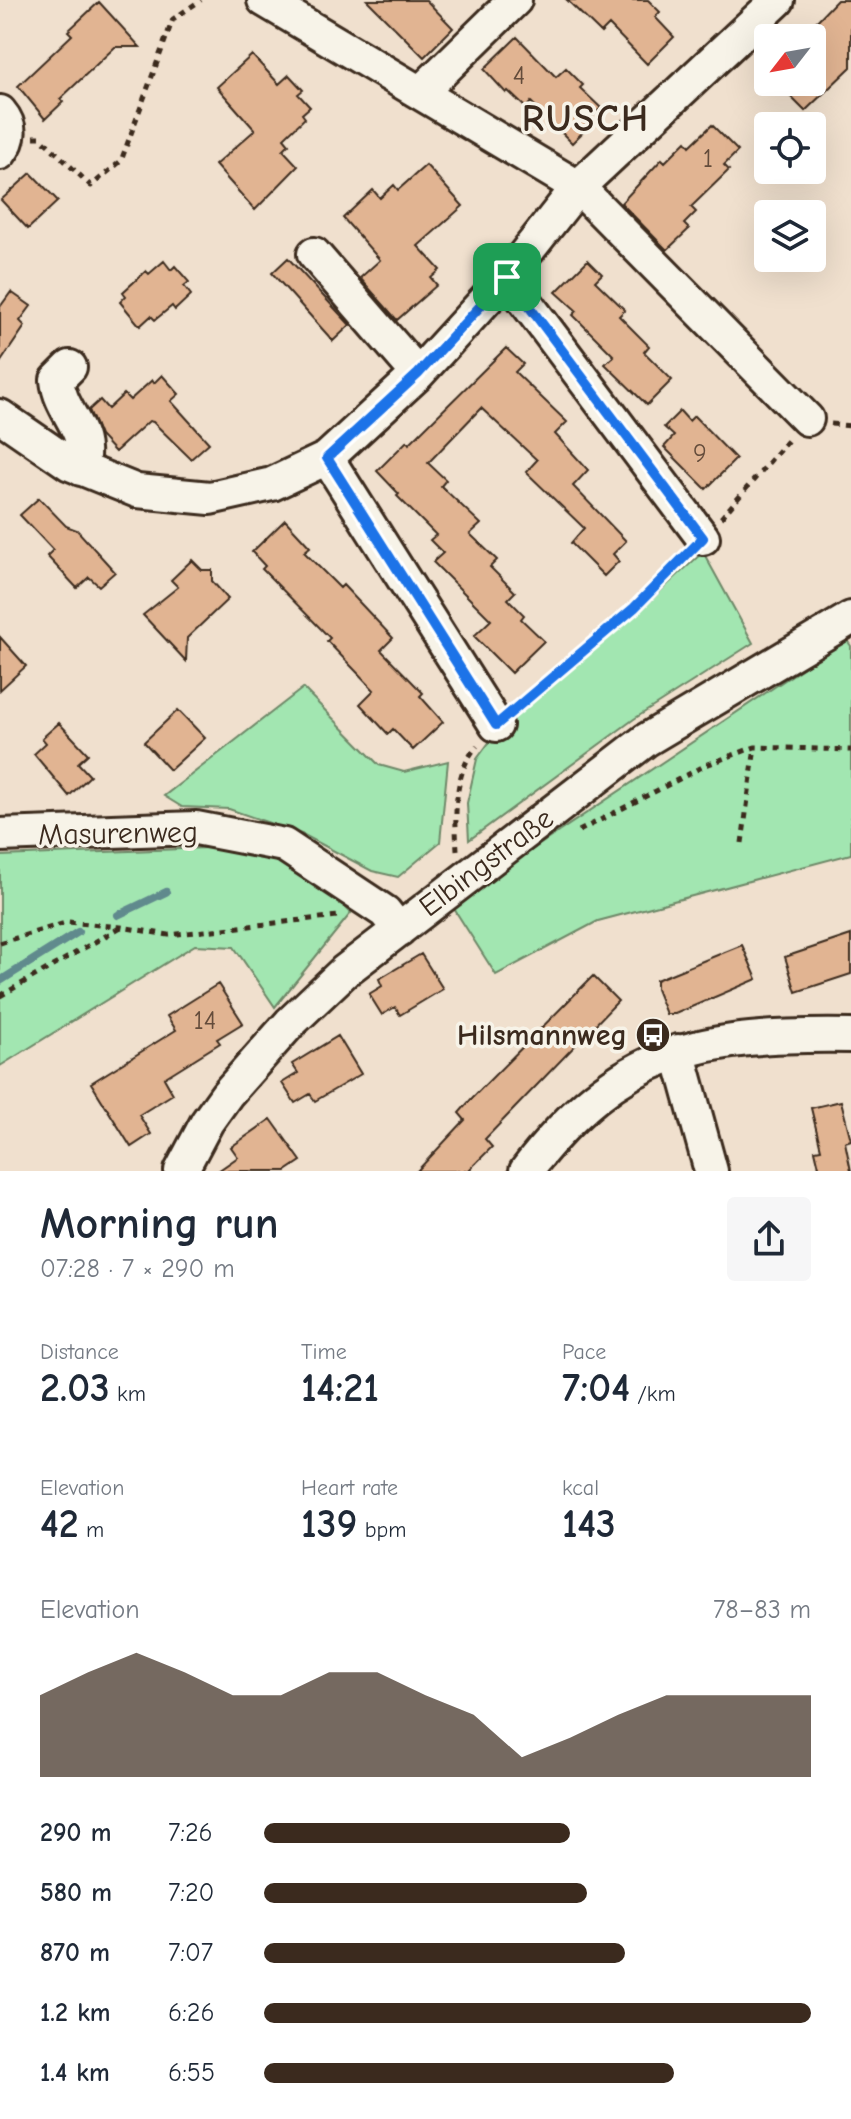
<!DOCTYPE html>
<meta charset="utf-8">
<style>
body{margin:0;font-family:"Comic Neue",sans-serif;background:#f6f6f7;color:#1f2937;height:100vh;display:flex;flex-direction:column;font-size:30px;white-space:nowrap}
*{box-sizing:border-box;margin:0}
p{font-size:26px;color:#747a83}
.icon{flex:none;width:44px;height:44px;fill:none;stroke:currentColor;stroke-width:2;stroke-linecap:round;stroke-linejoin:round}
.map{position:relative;height:1171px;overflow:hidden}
.details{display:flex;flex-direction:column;background:#fff;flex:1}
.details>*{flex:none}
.needle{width:52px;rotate:239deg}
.controls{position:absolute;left:754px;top:24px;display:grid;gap:16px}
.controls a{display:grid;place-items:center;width:72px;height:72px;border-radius:8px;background:#fff;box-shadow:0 8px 32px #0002;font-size:40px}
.pin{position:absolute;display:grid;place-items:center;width:68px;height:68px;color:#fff;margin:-34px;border-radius:16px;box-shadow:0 4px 12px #0006}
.round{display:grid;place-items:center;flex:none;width:84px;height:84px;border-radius:8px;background:#f6f6f7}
.overview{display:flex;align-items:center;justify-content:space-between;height:136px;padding:0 40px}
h1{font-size:44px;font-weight:700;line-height:60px}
.figures{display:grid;grid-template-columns:repeat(3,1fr);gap:12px;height:136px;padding:8px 40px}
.figures div{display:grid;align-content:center}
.figures b{font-size:40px;font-weight:700}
.figures small{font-size:22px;font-weight:400}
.figures p{font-size:22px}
.chart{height:224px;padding:16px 40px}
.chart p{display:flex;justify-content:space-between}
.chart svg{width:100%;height:144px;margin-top:8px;fill:#3b2a1e;opacity:.7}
ul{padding:0 40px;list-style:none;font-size:26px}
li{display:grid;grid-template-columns:128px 96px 1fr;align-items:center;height:60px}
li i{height:20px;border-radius:10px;background:#3b2a1e}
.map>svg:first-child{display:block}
.green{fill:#a2e6b1;stroke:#6e8868;stroke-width:2}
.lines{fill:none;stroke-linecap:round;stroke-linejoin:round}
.stream{stroke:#618a8d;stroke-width:8}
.building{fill:#e1b492;stroke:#3b2a1e;stroke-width:2}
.minor-casing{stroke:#3b2a1e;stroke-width:38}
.path{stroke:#3b2a1e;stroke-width:5;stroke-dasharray:6 6;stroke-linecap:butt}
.minor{stroke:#f7f3e8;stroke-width:32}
.route-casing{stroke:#fff;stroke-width:16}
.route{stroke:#1a73e8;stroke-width:10}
.labels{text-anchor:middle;stroke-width:7;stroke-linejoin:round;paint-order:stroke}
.number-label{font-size:26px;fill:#644c3b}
.street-label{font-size:30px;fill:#3b2a1e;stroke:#f7f3e8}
.poi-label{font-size:30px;font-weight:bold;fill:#3b2a1e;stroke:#f7f3e8;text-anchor:end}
.district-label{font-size:38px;font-weight:bold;letter-spacing:2px;fill:#3b2a1e;stroke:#f7f3e8}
</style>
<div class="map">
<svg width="851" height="1171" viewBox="0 0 851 1171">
<rect width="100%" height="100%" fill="#f0e0ce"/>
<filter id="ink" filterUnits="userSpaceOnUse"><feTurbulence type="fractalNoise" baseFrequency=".0125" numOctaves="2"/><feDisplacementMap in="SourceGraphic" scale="16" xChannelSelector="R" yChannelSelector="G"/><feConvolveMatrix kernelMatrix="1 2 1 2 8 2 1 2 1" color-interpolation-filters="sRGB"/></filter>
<g filter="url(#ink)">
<path class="green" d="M703,552L753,643L634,719L469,840L467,803L477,759L499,729L635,614Z
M846,639L851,646V854L598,921L496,975L451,904Z
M303,688L379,765L404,772L448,761L440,842L398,877L372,871L304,835L229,809L182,807L164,796Z
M284,845L351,913L275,1007L234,947L195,945L0,1066V856Z"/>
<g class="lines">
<path class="stream" d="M118,915L166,892
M0,981L78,932"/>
</g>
<path class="building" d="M367,0H426L453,28L424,57Z
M567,0H648L660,12L655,17L674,37L647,64L609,25L601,33Z
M837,0H851V67L805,111L776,82H812V26Z
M99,2L140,47H115L60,99L63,102L45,119L18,86L72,35L68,31Z
M517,37L556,77L566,68L583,85L580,88L601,108L585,123L589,126L572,143L531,102L526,108L508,91L506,93L484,69Z
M252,55L279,84L289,75L303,90L298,94L310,107L302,114L305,118L284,138L289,144L283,150L298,166L255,210L215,165L255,130L217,87Z
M712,125L738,151L724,165L729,170L691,207L696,212L684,224L689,229L667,250L621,203L662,159L665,162L686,141L690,146Z
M426,165L463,206L418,246L440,270L431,278L437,285L397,320L360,278L380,260L343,218L373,190L380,198L394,185L398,190Z
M31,173L58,201L28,229L1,200Z
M288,258L350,325L333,341L272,273Z
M588,260L602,274L595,281L625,310L619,316L649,346L644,352L672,380L647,405L605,364L614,356L573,315L577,311L556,292Z
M164,261L171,270L175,266L189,282L184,286L191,295L175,310L172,306L155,320L151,316L140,326L120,302L126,296L123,292L146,271L149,274Z
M11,292L31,306L20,321L25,326L0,363V307Z
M506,348L523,364L515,372L567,422L555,434L588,470L573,486L626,541L613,554L619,561L604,576L571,543L584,528L526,472L537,460L481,408L428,463L446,480L441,486L481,524L470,534L497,560L490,567L515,592L508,599L524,615L521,619L544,641L511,673L474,636L491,620L433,562L443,553L430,540L436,535L397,496L399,494L377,471L407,441L409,444Z
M162,375L179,394L171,401L209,443L191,459L153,422L149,421L115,452L100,436L89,410L100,400L108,409L124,394L130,400L152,380L154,383Z
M680,411L689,421L694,416L736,459L706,489L664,447L674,436L664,427Z
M39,498L66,526L77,530L115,572L99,586L89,577L77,588L47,556L53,550L20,515Z
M285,520L310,547L304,552L340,588L343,585L393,638L381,650L423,693L420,696L443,722L413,750L393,729L388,734L360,704L374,690L327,641L330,638L262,569L265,566L252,552Z
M192,560L202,570H212V581L228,599L187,638L186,661L143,615L178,587L171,580Z
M0,637L26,666L0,690Z
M178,710L205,738L170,770L144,742Z
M59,723L88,754L78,763L90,776L69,796L34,754L46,743L42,738Z
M851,935V974L796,992L785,957Z
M742,945L757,979L675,1014H666L656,989V980Z
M421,954L443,989L400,1015L395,1007L382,1015L369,994L382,986L379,979Z
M593,976L618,1001L485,1139L492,1147L468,1171H417L465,1120L459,1113L473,1097Z
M218,984L243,1023L217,1039L220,1043L164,1078L173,1094L139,1115L151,1134L131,1147L91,1083L176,1030L167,1016Z
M338,1036L361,1074L315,1101L310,1094L295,1103L282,1083L298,1073L292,1064Z
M841,1101L851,1140L845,1142L851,1171H820L815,1150L821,1149L811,1108Z
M271,1119L301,1161L286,1171H218L238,1157L231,1147Z"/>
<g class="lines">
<g class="minor-casing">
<path id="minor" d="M264,0L578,187L807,419
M421,92L515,0
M0,112C12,126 11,139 0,153
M314,254L418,374
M507,277L703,538
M70,367L57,380C60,408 82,425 83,449C84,455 82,463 81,469
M0,416L70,464L137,491L210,498L272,484L327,458L418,374L507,277L578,187L778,0
M327,458L496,725
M0,835L196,828L284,845L385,912L399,930
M678,1051L711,1171
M181,1171L207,1122L227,1094L290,1023L345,971L646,740L851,618
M526,1171C621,1047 701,1034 851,1036"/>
</g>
<path class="path" d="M34,137H40L91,186L121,161L173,19L201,0
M831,424L851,426
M721,518L790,438
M516,708L634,608L684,558
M579,831L706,765L755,747L851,750
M742,843L755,747
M457,850C455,816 453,773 477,746
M0,943L68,922L121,927L169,935L338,916
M0,996L121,927"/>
<use href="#minor" class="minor"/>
</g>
</g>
<g class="lines" filter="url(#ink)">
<g class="route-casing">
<path id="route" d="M507,277L703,538L634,608L496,725L327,458L418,374Z"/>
</g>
<use href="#route" class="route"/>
</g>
<defs>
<g id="bus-disc" transform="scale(1.8)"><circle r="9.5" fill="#3b2a1e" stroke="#f7f3e8"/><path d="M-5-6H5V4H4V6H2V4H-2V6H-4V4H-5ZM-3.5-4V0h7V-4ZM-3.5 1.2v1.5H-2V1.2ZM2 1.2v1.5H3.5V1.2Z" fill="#fff"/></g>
</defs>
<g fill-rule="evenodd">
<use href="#bus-disc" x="653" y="1035"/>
</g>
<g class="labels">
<g class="number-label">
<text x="519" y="84">4</text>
<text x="708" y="167">1</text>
<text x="700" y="462">9</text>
<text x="205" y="1029">14</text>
</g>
<g class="street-label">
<text transform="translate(118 833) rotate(-1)" y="10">Masurenweg</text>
<text transform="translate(486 862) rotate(-37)" y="10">Elbingstraße</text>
</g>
<g class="poi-label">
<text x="627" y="1045">Hilsmannweg</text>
</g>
<g class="district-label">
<text x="586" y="131">RUSCH</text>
</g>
</g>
</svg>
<div class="controls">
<a><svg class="needle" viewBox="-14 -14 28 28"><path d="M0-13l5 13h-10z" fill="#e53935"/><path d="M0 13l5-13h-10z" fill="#747a83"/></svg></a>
<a><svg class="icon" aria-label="locate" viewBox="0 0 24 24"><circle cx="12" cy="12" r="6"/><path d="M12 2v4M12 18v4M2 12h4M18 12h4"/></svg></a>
<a><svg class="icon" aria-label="layers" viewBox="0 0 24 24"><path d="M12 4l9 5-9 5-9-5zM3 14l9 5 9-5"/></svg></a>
</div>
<div class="pin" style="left:507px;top:277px;background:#1e9e55"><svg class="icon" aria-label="arrive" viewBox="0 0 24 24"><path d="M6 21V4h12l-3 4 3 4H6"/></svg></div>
</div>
<section class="details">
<div class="overview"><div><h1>Morning run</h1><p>07:28 · 7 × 290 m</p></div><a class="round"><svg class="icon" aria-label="share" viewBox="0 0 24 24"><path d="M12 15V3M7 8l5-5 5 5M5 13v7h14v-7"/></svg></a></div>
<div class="figures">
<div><p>Distance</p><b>2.03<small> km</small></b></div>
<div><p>Time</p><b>14:21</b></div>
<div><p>Pace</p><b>7:04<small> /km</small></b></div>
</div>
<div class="figures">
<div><p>Elevation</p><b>42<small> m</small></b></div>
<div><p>Heart rate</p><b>139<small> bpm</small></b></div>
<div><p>kcal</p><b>143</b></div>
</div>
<div class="chart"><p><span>Elevation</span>78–83 m</p>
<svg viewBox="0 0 160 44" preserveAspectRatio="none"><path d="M0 44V19L10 12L20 6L30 12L40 19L50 19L60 12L70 12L80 19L90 25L100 38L110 32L120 25L130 19L140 19L150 19L160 19V44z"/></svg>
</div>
<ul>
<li><b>290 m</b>7:26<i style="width:56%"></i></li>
<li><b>580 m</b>7:20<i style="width:59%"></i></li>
<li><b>870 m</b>7:07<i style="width:66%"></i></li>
<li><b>1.2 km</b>6:26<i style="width:100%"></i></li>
<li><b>1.4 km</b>6:55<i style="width:75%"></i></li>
</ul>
</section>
